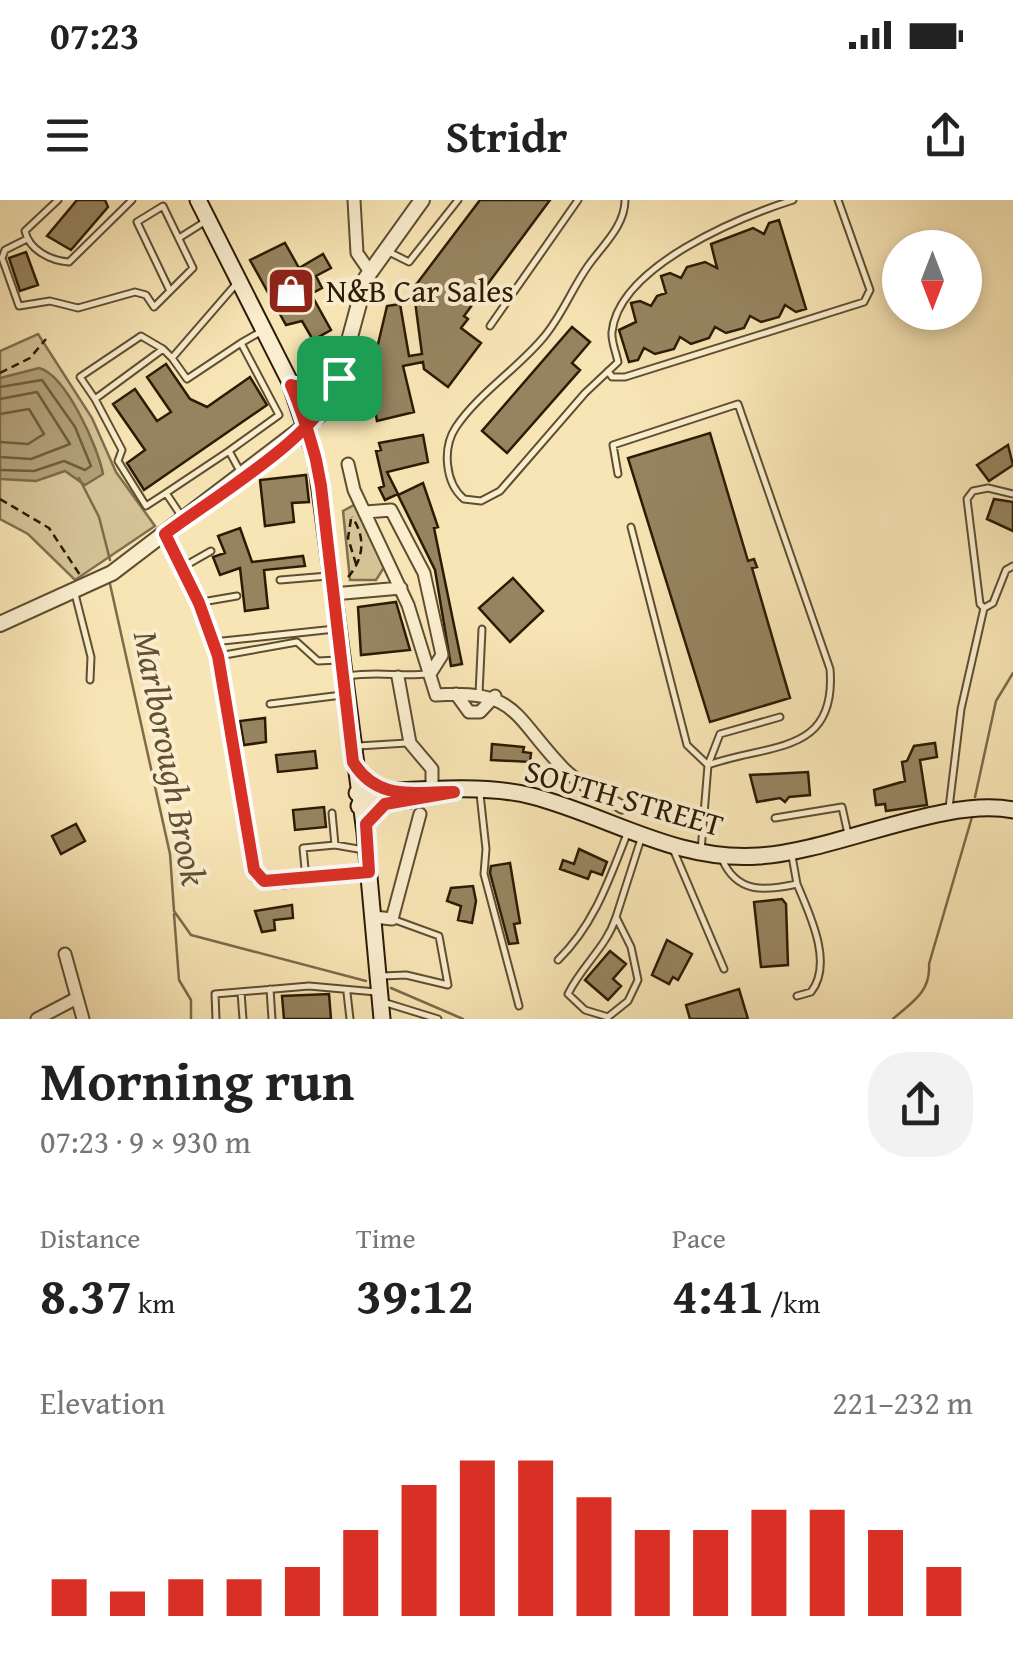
<!DOCTYPE html>
<meta charset="utf-8">
<style>
body{margin:0;font-family:"Gentium Book Plus",serif;background:#f2f2f2;color:#222;height:100vh;display:flex;flex-direction:column;font-size:38px;white-space:nowrap}
*{box-sizing:border-box;margin:0}
p{font-size:32px;color:#767676}
.icon{flex:none;width:55px;height:55px;fill:none;stroke:currentColor;stroke-width:2;stroke-linecap:round;stroke-linejoin:round}
.map{position:relative;height:819px;overflow:hidden}
.details{display:flex;flex-direction:column;background:#fff;flex:1}
.details>*{flex:none}
.needle{width:65px;rotate:180deg}
.fabs{position:absolute;left:882px;top:30px;display:grid;gap:20px}
.fabs a{display:grid;place-items:center;width:100px;height:100px;border-radius:50%;background:#fff;box-shadow:0 5px 15px #0003;font-size:50px}
.pin{position:absolute;display:grid;place-items:center;width:85px;height:85px;color:#fff;margin:-42px;border-radius:20px;box-shadow:0 5px 15px #0006}
.round{display:grid;place-items:center;flex:none;width:105px;height:105px;border-radius:40px;background:#f2f2f2}
.headline{display:flex;align-items:center;justify-content:space-between;height:170px;padding:0 40px}
h1{font-size:55px;font-weight:800;line-height:75px}
.stats{display:grid;grid-template-columns:repeat(3,1fr);gap:15px;height:170px;padding:10px 40px}
.stats div{display:grid;align-content:center}
.stats b{font-size:50px;font-weight:800}
.stats small{font-size:28px;font-weight:400}
.stats p{font-size:28px}
.chart{height:280px;padding:20px 40px}
.chart p{display:flex;justify-content:space-between}
.chart svg{width:100%;height:180px;margin-top:10px;stroke:#d93025;stroke-width:6}
.status{display:flex;justify-content:space-between;align-items:center;height:70px;padding:0 50px;background:#fff;direction:ltr}
.status svg{height:28px;fill:currentColor}
header{display:flex;justify-content:space-between;align-items:center;height:130px;padding:0 40px;background:#fff;font-size:45px;font-weight:800}
.map>svg:first-child{display:block}
.green{fill:#d5c397;stroke:#806f4e;stroke-width:2.5}
.water{fill:#b2a079;stroke:#7c6b4a;stroke-width:2.5}
.lines{fill:none;stroke-linecap:round;stroke-linejoin:round}
.shore{stroke:#6e5e3e;stroke-width:2.5}
.stream{stroke:#7c6b4a;stroke-width:2.5}
.building{fill:#968460;stroke:#2b1b04;stroke-width:2.5}
.service-casing{stroke:#5e4e30;stroke-width:9}
.minor-casing{stroke:#5e4e30;stroke-width:15}
.tertiary-casing{stroke:#5e4e30;stroke-width:18}
.secondary-casing{stroke:#2b1b04;stroke-width:19}
.path{stroke:#2b1b04;stroke-width:2.5;stroke-dasharray:8 5;stroke-linecap:butt}
.service{stroke:#faeecf;stroke-width:5}
.minor{stroke:#faeecf;stroke-width:11}
.tertiary{stroke:#faeecf;stroke-width:14}
.secondary{stroke:#faeecf;stroke-width:15}
.route-casing{stroke:#fff;stroke-width:20}
.route{stroke:#d93025;stroke-width:12}
.labels{text-anchor:middle;stroke-width:8;stroke-linejoin:round;paint-order:stroke}
.poi-label{font-size:32px;fill:#2b1b04;stroke:#faeecf;text-anchor:start}
.street-label{font-size:32px;fill:#2b1b04;stroke:#faeecf}
.water-label{font-size:35px;font-style:italic;fill:#615033;stroke:#faeecf}
</style>
<div class="status"><b>07:23</b><svg viewBox="0 0 49 12"><path d="M0 12V9h3v3zM5 12V6h3v6zM10 12V3h3v9zM15 12V0h3v12zM26 1h20v11H26zM47 4h2v5h-2z"/></svg></div>
<header><svg class="icon" aria-label="menu" viewBox="0 0 24 24"><path d="M4 6h16M4 12h16M4 18h16"/></svg>Stridr<svg class="icon" aria-label="share" viewBox="0 0 24 24"><path d="M12 15V3M7 8l5-5 5 5M5 13v7h14v-7"/></svg></header>
<div class="map">
<svg width="1013" height="819" viewBox="0 0 1013 819">
<rect width="100%" height="100%" fill="#f8e5b5"/>
<filter id="stains"><feTurbulence type="fractalNoise" baseFrequency=".002" numOctaves="4"/><feColorMatrix values="0 0 0 0 .2 0 0 0 0 .09 0 0 0 0 .02 0 0 0 .5 -.17"/></filter>
<radialGradient id="worn" r=".72"><stop offset=".6" stop-color="#630" stop-opacity="0"/><stop offset="1" stop-color="#630" stop-opacity=".3"/></radialGradient>
<path class="green" d="M38,134L92,218L116,272L155,326L75,380L28,334L0,319V151Z
M354,305L385,366L376,380H350L343,311Z"/>
<path class="water" d="M39,168C66,175 98,247 103,274L85,285L65,271L36,281L0,279V178Z"/>
<g class="lines">
<path class="shore" d="M0,187L42,180L75,227L91,266L85,270L64,261L34,271L0,270
M0,199L37,192L70,244L31,259L0,257
M0,214L29,209L44,234L28,244L0,242"/>
<path class="stream" d="M79,278L99,317L110,360
M110,384L170,654L174,711L191,735L366,781
M975,597L996,501L1013,473
M174,714L179,780L191,800V819
M391,788L463,819
M893,819C912,802 931,792 929,764L972,617"/>
</g>
<path class="building" d="M77,0H105L108,7L71,50L47,36Z
M480,0H550L464,116L468,119L461,128L481,143L448,187L424,169L423,162L403,166L414,212L377,221L371,187L378,185L374,161L387,106L400,104L409,156L422,154L415,101L424,100L412,90Z
M779,20L806,109L796,112L785,105L779,117L761,122L750,116L744,128L726,133L715,127L709,138L691,144L680,137L674,149L655,154L644,148L638,160L629,162L619,130L636,122L631,103L640,101L651,106L657,96L666,93L661,76L670,73L681,78L687,67L705,62L717,68L711,44L753,28L764,34L769,23Z
M285,43L299,68L323,54L331,68L316,76L322,88L311,94L331,130L313,140L302,121L286,125L250,60Z
M26,52L38,85L20,91L9,58Z
M572,127L590,142L572,163L580,170L507,253L482,231Z
M166,164L190,199L207,207L250,177L267,205L144,290L127,263L145,250L113,204L135,189L157,221L171,212L147,177Z
M710,233L748,361L754,359L757,367L752,368L790,498L710,522L628,258Z
M423,235L428,262L387,272L398,294L385,300L379,288L384,286L376,251L381,250L379,243Z
M1008,245L1013,265L989,281L977,265Z
M306,275L309,302L292,303L294,322L265,326L260,280Z
M423,283L438,327L434,328L462,464L451,466L435,370L398,295Z
M994,299L1013,302V331L987,319Z
M240,328L252,362L303,356L305,366L264,370L268,408L245,411L240,368L220,375L213,357L225,353L218,336Z
M513,378L543,411L510,442L479,408Z
M396,402L410,450L361,455L358,407Z
M265,518L266,542L244,545L240,521Z
M935,543L937,557L920,560L927,605L886,611L885,604L876,605L874,590L905,581L902,562L907,561L914,546Z
M492,544L524,547L523,552L531,553L530,562L491,560Z
M315,551L317,568L278,572L276,555Z
M808,572L810,595L789,597L785,602L780,598L757,602L750,575Z
M324,607L326,627L295,630L293,610Z
M76,624L85,641L61,654L52,636Z
M579,649L607,662L602,675L591,671L588,679L560,669L563,660L574,664Z
M510,663L520,723L514,724L518,743L509,744L490,673L491,666Z
M473,686L476,701L472,723L458,720L461,706L447,701L451,688Z
M782,699L786,704L788,765L761,767L754,702Z
M292,705L293,718L274,720L275,730L262,732L255,711Z
M667,740L692,754L678,780L673,777L669,784L652,775Z
M610,751L626,764L613,779L621,786L608,800L585,780Z
M739,789L748,819H690L686,805Z
M329,794L331,819H284L282,796Z"/>
<g class="lines">
<g class="service-casing">
<path id="service" d="M58,0L25,31C29,50 51,61 69,62L132,0
M625,0C625,26 602,46 588,66C571,90 562,116 543,138C517,169 478,194 456,227C442,248 445,283 464,299L481,301L500,291L585,193L618,162C616,152 611,141 612,132C619,66 740,17 793,0
M179,38L206,21
M27,39L5,50L2,58L19,106L50,101L78,108L135,92L146,95L154,107L193,68L163,6L137,22L170,91
M389,52L409,62L458,0
M490,126L578,0
M172,158L187,179L241,143
M608,171L612,177H625L864,102L870,90L838,0
M95,199L80,177L141,136L163,149
M229,251L279,215L241,143L262,131
M618,274L613,245L738,204L830,469C837,556 769,543 708,565L701,651
M166,293L146,306L118,261L122,250L95,199L163,149L172,158L237,83
M182,317L166,293L229,251L241,273
M631,327L687,545L708,565
M183,367L211,351
M280,380L328,376
M75,394L91,457L90,480
M202,402L237,396
M984,408L980,404L967,299L973,291L988,288L1013,294
M213,442L335,429
M219,456L297,442L318,461L338,460
M349,476C376,471 400,477 427,474
M479,494L482,429
M270,504L342,495
M358,546L407,543
M708,565L720,534L780,517
M480,594L486,649L484,674L519,806
M949,608L961,509L984,408L993,403L1006,370L1013,366
M332,613L335,645
M775,618L842,607L848,634
M673,649L724,769
M722,659C737,694 765,691 797,684L792,656
M306,679L303,648L335,645L364,650
M616,717C606,748 582,765 568,794L585,810L608,817L628,801L638,780L631,747L616,717L641,639
M558,760C594,725 609,680 627,634
M382,776L406,775L448,785L439,736L395,720
M270,789L272,819
M241,792L243,819
M347,793L350,819
M797,796L811,792C834,763 809,713 797,684
M383,802L438,819
M216,819L215,794L309,786L376,792"/>
</g>
<g class="minor-casing">
<path id="minor" d="M354,0L357,53L370,72
M348,264L354,290L408,405L436,495C518,489 513,516 563,568C580,585 602,595 622,607
M366,312L391,310L424,373L442,455L430,474
M165,334L199,403L217,456L257,677L283,682L369,672
M333,394L401,388
M398,477L410,543L432,569V592
M456,494L469,512H480L495,496
M374,717L392,719L420,614
M65,754L83,819
M37,819L77,798"/>
</g>
<g class="tertiary-casing">
<path id="tertiary" d="M0,424L112,373L322,213L335,192L366,78L422,0"/>
</g>
<g class="secondary-casing">
<path id="secondary" d="M198,0L289,180L316,259L365,633L382,819
M291,185L314,190L339,178
M357,593C410,591 481,583 532,596C609,616 676,662 759,656C833,652 945,596 1013,610
M359,606L411,600"/>
</g>
<path class="path" d="M0,173L30,158L46,139
M0,299L49,328L80,375
M351,319L348,338L356,364
M348,377C364,359 366,337 352,317"/>
<use href="#service" class="service"/>
<use href="#minor" class="minor"/>
<use href="#tertiary" class="tertiary"/>
<use href="#secondary" class="secondary"/>
</g>
<g class="lines">
<g class="route-casing">
<path id="route" d="M339,178L314,190L291,185C301,208 308,231 315,256L316,260L321,286L353,562C377,601 413,592 454,592L385,604L366,624L369,672L264,681L254,670L218,456L199,403L165,334C212,298 324,233 339,178"/>
</g>
<use href="#route" class="route"/>
</g>
<defs>
<g id="shop-square" transform="scale(2.5)"><rect x="-9" y="-9" width="18" height="18" rx="4" fill="#8f2418" stroke="#faeecf"/><path d="M-5-2.5h2.3a2.7 3.5 0 0 1 5.4 0H5L5.5 6h-11ZM-1.5-2.5h3a1.5 2.3 0 0 0-3 0Z" fill="#fff"/></g>
</defs>
<g fill-rule="evenodd">
<use href="#shop-square" x="291" y="91"/>
</g>
<g class="labels">
<g class="poi-label">
<text x="326" y="102">N&amp;B Car Sales</text>
</g>
<g class="street-label">
<text transform="translate(624 598) rotate(16)" y="11">SOUTH STREET</text>
</g>
<g class="water-label">
<text transform="translate(170 558) rotate(79)" y="12">Marlborough Brook</text>
</g>
</g>
<rect width="100%" height="100%" filter="url(#stains)"/>
<rect width="100%" height="100%" fill="url(#worn)"/>
</svg>
<div class="fabs">
<a><svg class="needle" viewBox="-14 -14 28 28"><path d="M0-13l5 13h-10z" fill="#e53935"/><path d="M0 13l5-13h-10z" fill="#767676"/></svg></a>
</div>
<div class="pin" style="left:339px;top:178px;background:#1e9e55"><svg class="icon" aria-label="arrive" viewBox="0 0 24 24"><path d="M6 21V4h12l-3 4 3 4H6"/></svg></div>
</div>
<section class="details">
<div class="headline"><div><h1>Morning run</h1><p>07:23 · 9 × 930 m</p></div><a class="round"><svg class="icon" aria-label="share" viewBox="0 0 24 24"><path d="M12 15V3M7 8l5-5 5 5M5 13v7h14v-7"/></svg></a></div>
<div class="stats">
<div><p>Distance</p><b>8.37<small> km</small></b></div>
<div><p>Time</p><b>39:12</b></div>
<div><p>Pace</p><b>4:41<small> /km</small></b></div>
</div>
<div class="chart"><p><span>Elevation</span>221–232 m</p>
<svg viewBox="0 0 160 44" preserveAspectRatio="none"><path d="M5 44V35M15 44V38M25 44V35M35 44V35M45 44V32M55 44V23M65 44V12M75 44V6M85 44V6M95 44V15M105 44V23M115 44V23M125 44V18M135 44V18M145 44V23M155 44V32"/></svg>
</div>
</section>
